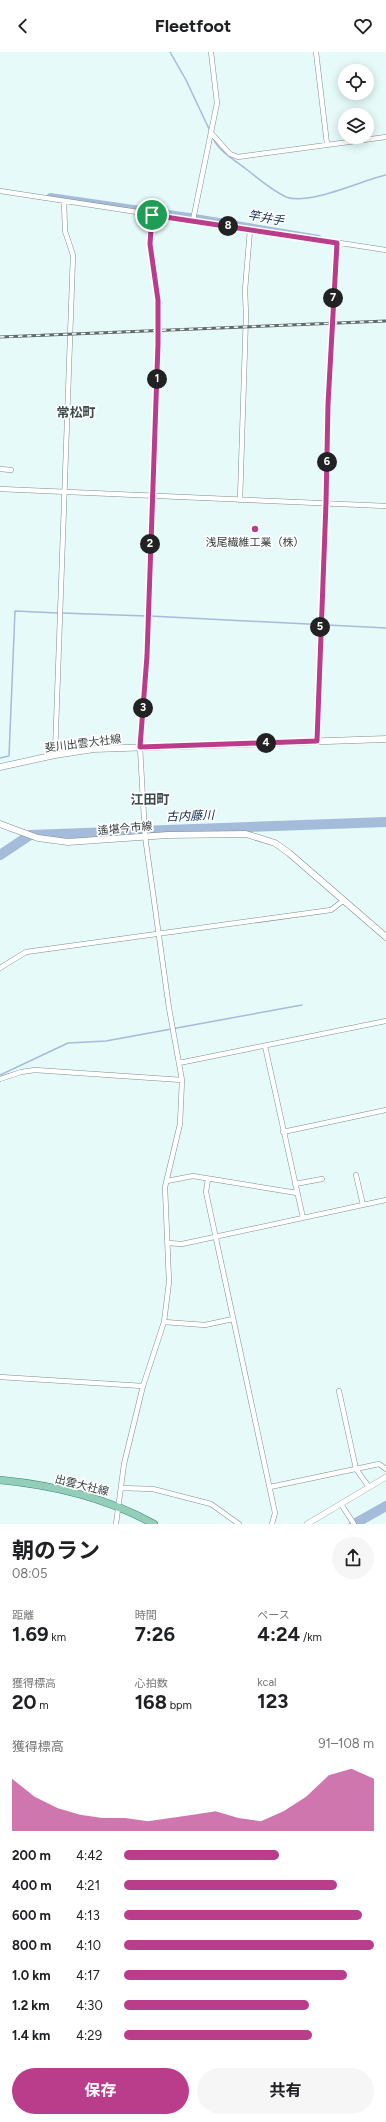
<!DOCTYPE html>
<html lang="ja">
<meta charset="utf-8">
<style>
body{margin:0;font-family:Figtree,"Noto Sans JP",sans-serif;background:#f6f6f6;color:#202124;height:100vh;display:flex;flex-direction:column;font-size:15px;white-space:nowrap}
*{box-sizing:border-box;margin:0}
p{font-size:13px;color:#757577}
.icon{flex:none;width:22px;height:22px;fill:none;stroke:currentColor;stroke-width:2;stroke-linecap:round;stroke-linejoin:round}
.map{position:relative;height:1472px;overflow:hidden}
.drawer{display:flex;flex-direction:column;background:#fff;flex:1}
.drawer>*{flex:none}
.fabs{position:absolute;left:338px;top:12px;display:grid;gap:8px}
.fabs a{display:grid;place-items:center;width:36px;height:36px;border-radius:50%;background:#fff;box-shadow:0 2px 10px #0003;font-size:20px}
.pin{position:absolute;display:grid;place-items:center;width:34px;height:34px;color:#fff;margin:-17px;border:2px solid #fff;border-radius:50%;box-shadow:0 1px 4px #0007}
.km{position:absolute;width:20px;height:20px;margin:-10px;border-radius:50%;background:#222;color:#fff;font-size:11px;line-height:20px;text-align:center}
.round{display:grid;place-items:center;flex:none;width:42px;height:42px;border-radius:21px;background:#f6f6f6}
.head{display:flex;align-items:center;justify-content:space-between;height:68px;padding:0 12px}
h1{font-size:22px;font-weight:700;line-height:30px}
.metrics{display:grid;grid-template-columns:repeat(3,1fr);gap:6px;height:68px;padding:4px 12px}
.metrics div{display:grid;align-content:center}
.metrics b{font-size:20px;font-weight:700}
.metrics small{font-size:11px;font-weight:400}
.metrics p{font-size:11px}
.chart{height:112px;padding:8px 12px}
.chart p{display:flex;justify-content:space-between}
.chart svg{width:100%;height:72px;margin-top:4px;fill:#ba3d8b;opacity:.7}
.button{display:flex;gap:8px;margin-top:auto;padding:8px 12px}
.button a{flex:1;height:46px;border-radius:24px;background:#ba3d8b;color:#fff;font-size:16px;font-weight:700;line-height:46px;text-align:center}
.button a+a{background:#f6f6f6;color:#202124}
ul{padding:0 12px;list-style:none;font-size:13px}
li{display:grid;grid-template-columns:64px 48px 1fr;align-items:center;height:30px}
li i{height:10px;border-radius:5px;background:#ba3d8b}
header{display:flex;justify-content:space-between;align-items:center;height:52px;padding:0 12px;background:#fff;font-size:18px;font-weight:700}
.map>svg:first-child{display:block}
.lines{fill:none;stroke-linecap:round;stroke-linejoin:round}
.stream{stroke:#a5bbda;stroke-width:1.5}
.canal{stroke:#a5bbda;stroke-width:6}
.river{stroke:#a5bbda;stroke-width:10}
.minor-casing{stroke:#7d8e8f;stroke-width:5.5}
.tertiary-casing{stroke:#7d8e8f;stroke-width:6}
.secondary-casing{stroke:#7d8e8f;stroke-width:7}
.primary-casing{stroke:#438670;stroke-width:8}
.minor{stroke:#fff;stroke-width:4.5}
.tertiary{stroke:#fff;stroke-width:5.5}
.secondary{stroke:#fff;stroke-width:6}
.primary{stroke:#92ceba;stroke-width:7}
.rail-casing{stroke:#5f6a6a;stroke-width:3}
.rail{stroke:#fff;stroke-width:1.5;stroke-dasharray:4.5;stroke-linecap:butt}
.route-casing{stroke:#fff;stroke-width:8}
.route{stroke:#ba3d8b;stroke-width:5}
.poi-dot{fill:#ba3d8b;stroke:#fff;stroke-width:1.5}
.labels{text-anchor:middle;stroke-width:3.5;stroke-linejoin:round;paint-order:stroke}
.poi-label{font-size:11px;fill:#353d3d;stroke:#fff}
.street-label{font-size:11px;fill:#353d3d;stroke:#fff}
.water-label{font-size:12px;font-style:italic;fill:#0e2b54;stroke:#fff}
.quarter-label{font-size:13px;font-weight:bold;fill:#3b4b4b;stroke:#fff}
</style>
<header><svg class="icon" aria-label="back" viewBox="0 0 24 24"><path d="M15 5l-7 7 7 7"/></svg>Fleetfoot<svg class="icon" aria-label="heart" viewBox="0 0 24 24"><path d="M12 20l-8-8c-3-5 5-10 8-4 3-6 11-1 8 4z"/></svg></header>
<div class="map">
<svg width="386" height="1472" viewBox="0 0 386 1472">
<rect width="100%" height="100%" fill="#e6fafa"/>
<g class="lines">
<path class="stream" d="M170,0L186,28L210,79
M213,86C219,100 235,108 246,117C259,127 271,138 286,145C309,154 362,128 386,123
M62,561L146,564
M150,564L386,576
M0,706L9,704L15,559L58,561
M0,1023L68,991L106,989L302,953
M383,1456L386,1458"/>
<path class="canal" d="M50,144L189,164L319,186"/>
<path class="river" d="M0,803L30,783L386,770
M354,1472L386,1454"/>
<g class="minor-casing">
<path id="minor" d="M316,0L327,92
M212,82L230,102L238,105L386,85
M0,139L386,198
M193,168L217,51L211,0
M0,417L11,418
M0,437L386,454
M240,448L246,263L245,238L250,178
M317,689L326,451L328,351L337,191
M55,703L73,203L65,179L64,149
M0,916L26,900L331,858L344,848
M265,994L303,1166
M179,1011L386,969
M0,1027L21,1020L35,1018L182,1028
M283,1080L386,1058
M356,1123L363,1153
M208,1127L206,1140L275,1461L272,1472
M167,1129L193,1124L297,1141
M295,1132L322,1127
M168,1191L182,1192L386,1148
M164,1270L205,1273L233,1267
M0,1325L143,1334
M339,1339L356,1417L369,1435
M270,1435L379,1412L386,1417
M121,1436L153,1437L211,1452L239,1472
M341,1452L354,1472
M116,1472L124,1412L143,1334L164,1270L169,1230L165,1135L180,1072L182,1028L169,956L145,784L140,695L147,604L158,292V248L150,192L152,163"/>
</g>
<g class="tertiary-casing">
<path id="tertiary" d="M307,1472L386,1425"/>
</g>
<g class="secondary-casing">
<path id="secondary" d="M0,715L55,703L94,697L386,687
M0,772L38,786L68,790L168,783L246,782L275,791L289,801L386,885"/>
</g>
<g class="primary-casing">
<path id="primary" d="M0,1428C53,1433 107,1446 154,1472"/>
</g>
<use href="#minor" class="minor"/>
<use href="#tertiary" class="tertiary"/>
<use href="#secondary" class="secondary"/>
<use href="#primary" class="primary"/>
<g class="rail-casing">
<path id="rail" d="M0,285L386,269"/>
</g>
<use href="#rail" class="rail"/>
</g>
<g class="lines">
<g class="route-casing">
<path id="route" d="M152,163L337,191L328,352L326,451L317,689L140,695L147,604L158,292V248L150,192Z"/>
</g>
<use href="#route" class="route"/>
</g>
<circle class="poi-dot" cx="255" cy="477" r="4"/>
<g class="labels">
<g class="poi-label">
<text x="255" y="494">浅尾繊維工業（株）</text>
</g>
<g class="street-label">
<text transform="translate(83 691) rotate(-7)" y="4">斐川出雲大社線</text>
<text transform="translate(125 776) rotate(-5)" y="4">遙堪今市線</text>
<text transform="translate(82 1433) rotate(14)" y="4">出雲大社線</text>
</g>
<g class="water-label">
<text transform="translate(266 166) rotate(10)" y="4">竿井手</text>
<text transform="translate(190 764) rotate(-2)" y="4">古内藤川</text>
</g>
<g class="quarter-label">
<text x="76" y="365">常松町</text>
<text x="150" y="752">江田町</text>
</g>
</g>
</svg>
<div class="fabs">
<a><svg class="icon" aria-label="locate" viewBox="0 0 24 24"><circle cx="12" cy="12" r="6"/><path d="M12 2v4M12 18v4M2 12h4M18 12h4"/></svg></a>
<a><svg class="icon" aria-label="layers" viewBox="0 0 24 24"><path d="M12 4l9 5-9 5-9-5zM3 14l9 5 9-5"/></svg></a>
</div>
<div class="pin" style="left:152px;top:163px;background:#1e9e55"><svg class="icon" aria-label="arrive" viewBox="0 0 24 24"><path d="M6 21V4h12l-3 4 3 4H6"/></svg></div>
<b class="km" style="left:157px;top:327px">1</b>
<b class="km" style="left:150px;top:492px">2</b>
<b class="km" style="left:143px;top:656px">3</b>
<b class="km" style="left:266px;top:691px">4</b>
<b class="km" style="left:320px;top:575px">5</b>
<b class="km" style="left:327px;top:410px">6</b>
<b class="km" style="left:333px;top:246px">7</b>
<b class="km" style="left:228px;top:174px">8</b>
</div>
<section class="drawer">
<div class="head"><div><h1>朝のラン</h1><p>08:05</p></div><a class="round"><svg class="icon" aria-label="share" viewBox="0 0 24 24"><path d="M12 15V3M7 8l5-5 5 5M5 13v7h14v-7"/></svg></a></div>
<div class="metrics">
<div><p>距離</p><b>1.69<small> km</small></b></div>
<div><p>時間</p><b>7:26</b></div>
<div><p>ペース</p><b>4:24<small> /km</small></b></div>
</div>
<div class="metrics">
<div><p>獲得標高</p><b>20<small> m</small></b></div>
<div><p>心拍数</p><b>168<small> bpm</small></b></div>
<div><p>kcal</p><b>123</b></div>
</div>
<div class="chart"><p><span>獲得標高</span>91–108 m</p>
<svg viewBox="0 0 160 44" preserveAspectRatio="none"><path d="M0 44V12L10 23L20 30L30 34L40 36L50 36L60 38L70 36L80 34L90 32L100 36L110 38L120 32L130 23L140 10L150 6L160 12V44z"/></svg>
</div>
<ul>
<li><b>200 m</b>4:42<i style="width:62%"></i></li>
<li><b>400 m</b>4:21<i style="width:85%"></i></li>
<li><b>600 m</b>4:13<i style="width:95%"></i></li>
<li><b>800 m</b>4:10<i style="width:100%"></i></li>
<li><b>1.0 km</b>4:17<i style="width:89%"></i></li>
<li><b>1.2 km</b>4:30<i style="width:74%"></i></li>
<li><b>1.4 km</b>4:29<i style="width:75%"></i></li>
</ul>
<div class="button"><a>保存</a><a>共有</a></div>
</section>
